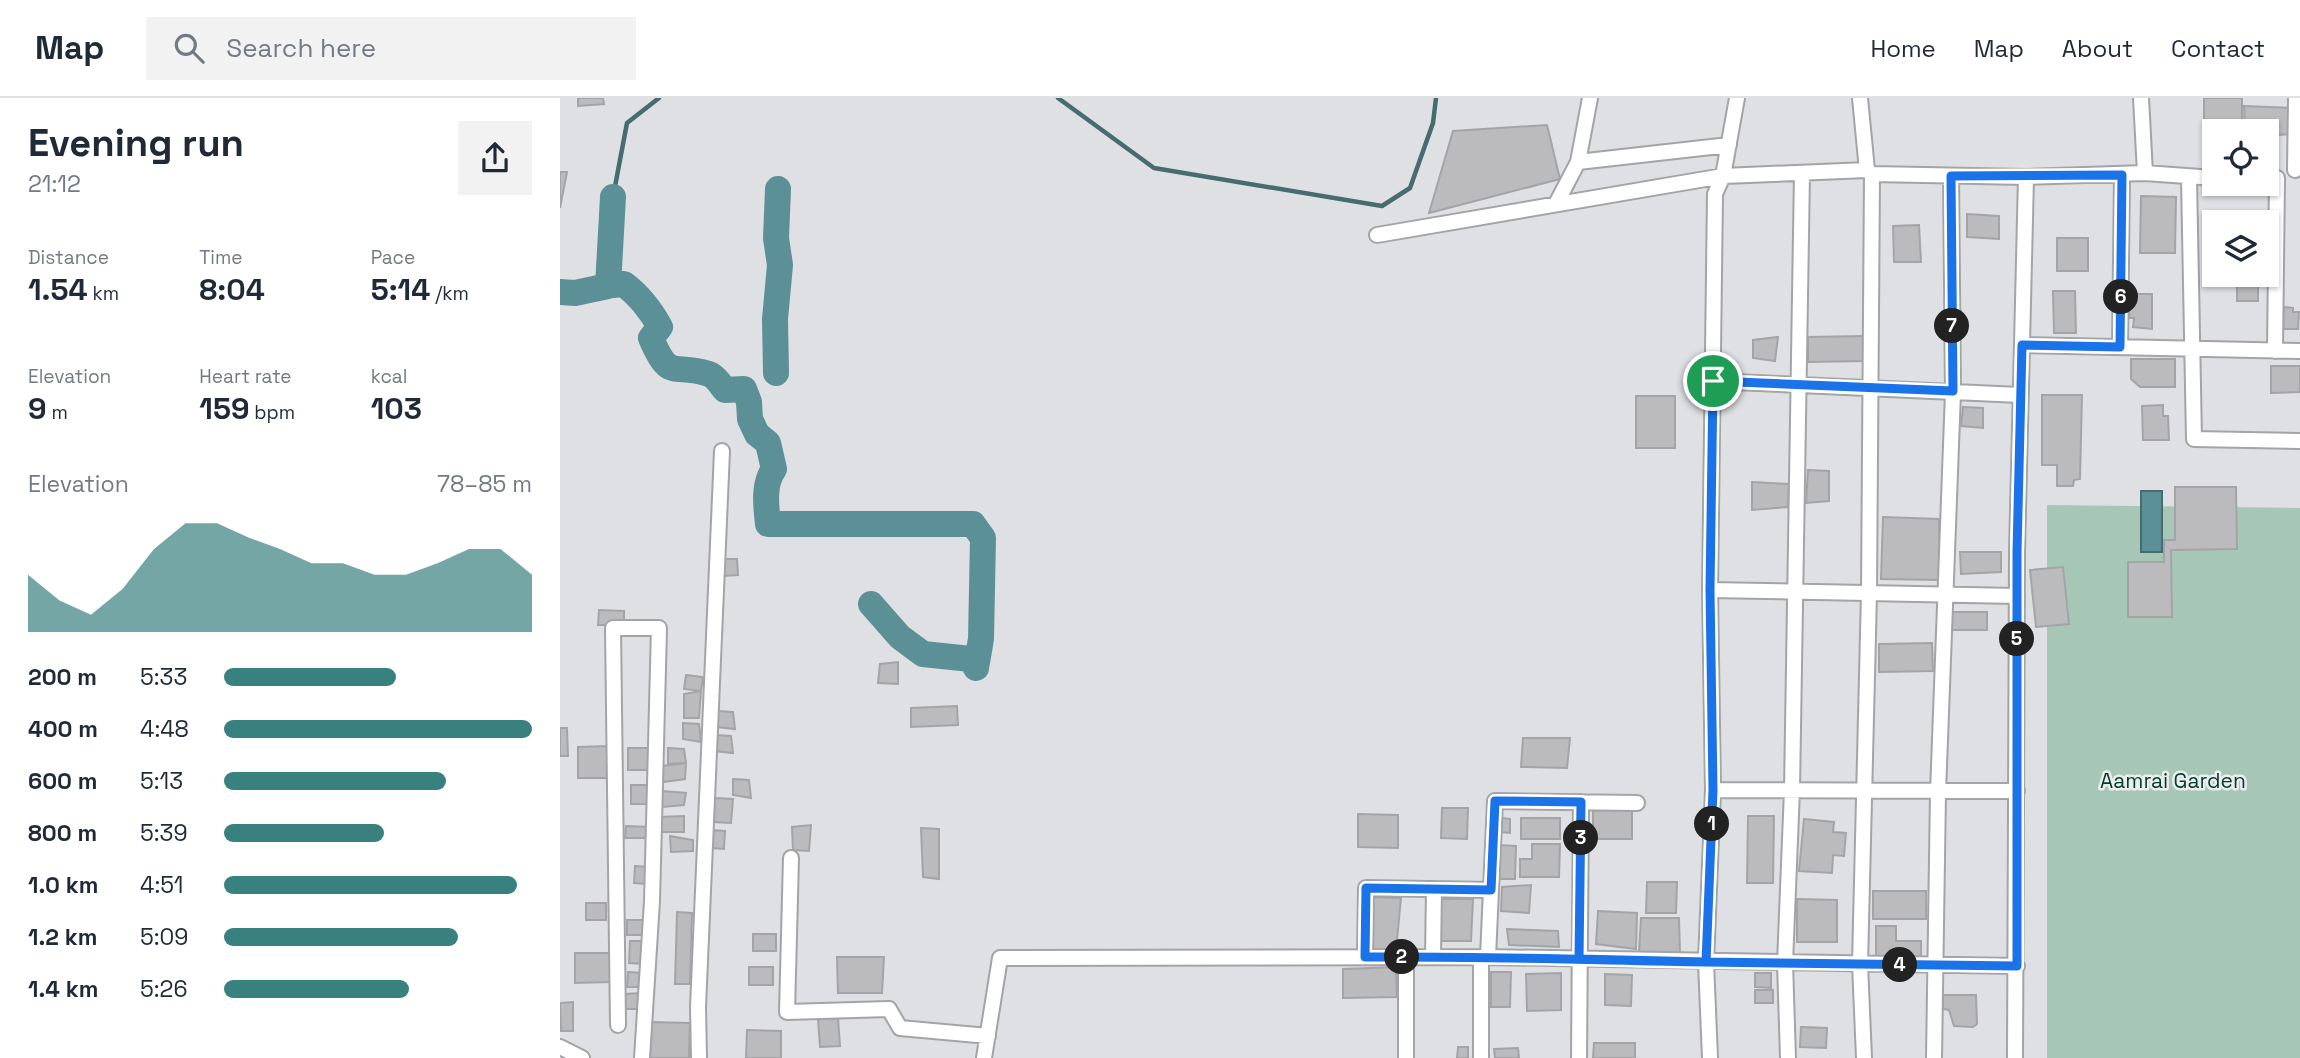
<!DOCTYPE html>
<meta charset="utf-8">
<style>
body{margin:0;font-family:"Space Grotesk",sans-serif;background:#f2f2f3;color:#1f2937;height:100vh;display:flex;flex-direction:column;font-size:26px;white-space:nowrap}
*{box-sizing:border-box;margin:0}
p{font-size:23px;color:#747a83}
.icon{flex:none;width:38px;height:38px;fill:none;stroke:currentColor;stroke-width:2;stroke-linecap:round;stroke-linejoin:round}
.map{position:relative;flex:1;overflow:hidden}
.side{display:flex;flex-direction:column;background:#fff;width:560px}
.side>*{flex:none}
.tools{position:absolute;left:1642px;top:21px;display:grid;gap:14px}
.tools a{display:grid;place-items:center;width:77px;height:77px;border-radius:0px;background:#fff;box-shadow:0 2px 5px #0004;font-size:35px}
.pin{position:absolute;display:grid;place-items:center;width:60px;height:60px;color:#fff;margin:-30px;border:4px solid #fff;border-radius:50%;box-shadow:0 2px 7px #0007}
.km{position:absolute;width:35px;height:35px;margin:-18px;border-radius:50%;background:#222;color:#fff;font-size:19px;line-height:35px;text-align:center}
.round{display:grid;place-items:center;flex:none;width:74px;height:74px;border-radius:0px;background:#f2f2f3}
.overview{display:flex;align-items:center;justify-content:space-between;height:119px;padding:0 28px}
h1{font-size:38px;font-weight:800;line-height:52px}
.metrics{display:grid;grid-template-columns:repeat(3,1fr);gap:10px;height:119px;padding:7px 28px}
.metrics div{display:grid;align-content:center}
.metrics b{font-size:30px;font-weight:800}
.metrics small{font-size:19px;font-weight:400}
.metrics p{font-size:19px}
.chart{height:196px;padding:14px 28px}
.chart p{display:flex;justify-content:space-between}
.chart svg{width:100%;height:126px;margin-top:7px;fill:#39817e;opacity:.7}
ul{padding:0 28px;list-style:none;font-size:23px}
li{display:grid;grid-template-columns:112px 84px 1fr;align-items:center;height:52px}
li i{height:18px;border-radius:9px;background:#39817e}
header{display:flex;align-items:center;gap:42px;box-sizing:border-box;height:98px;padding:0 35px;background:#fff;border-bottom:2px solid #e0e1e3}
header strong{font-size:33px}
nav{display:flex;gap:38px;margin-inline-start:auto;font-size:24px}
.search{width:490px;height:63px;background:#f2f2f3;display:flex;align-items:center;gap:18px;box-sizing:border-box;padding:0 24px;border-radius:0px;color:#747a83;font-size:26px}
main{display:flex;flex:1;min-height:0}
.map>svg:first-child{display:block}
.green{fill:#a7c7b6}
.water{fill:#5b9196;stroke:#476c70;stroke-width:2}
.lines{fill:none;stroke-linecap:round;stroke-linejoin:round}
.stream{stroke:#476c70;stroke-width:4.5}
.river{stroke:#5b9196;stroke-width:26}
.building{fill:#bbbbbe;stroke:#a4a4a7;stroke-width:2}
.street-casing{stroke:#a3a4a7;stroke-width:18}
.street{stroke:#fff;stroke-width:14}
.route-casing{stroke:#fff;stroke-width:14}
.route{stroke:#1a73e8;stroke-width:9}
.labels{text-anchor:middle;stroke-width:5;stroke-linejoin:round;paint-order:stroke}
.park-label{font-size:21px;fill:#013f2a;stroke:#ecedf0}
</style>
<header>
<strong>Map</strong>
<div class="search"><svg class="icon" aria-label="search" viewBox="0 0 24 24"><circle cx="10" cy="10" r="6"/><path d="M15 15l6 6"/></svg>Search here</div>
<nav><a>Home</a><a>Map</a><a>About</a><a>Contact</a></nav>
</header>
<main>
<section class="side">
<div class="overview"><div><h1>Evening run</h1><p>21:12</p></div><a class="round"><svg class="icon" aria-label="share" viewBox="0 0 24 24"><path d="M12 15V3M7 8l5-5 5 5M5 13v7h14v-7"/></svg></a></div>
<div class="metrics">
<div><p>Distance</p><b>1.54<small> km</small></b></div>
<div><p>Time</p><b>8:04</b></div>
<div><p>Pace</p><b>5:14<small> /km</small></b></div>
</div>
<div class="metrics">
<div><p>Elevation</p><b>9<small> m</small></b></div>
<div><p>Heart rate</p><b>159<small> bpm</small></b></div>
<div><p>kcal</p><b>103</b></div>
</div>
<div class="chart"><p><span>Elevation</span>78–85 m</p>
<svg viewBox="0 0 160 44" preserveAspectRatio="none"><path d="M0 44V24L10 33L20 38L30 29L40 15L50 6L60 6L70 11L80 15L90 20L100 20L110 24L120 24L130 20L140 15L150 15L160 24V44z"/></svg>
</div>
<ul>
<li><b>200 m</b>5:33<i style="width:56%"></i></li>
<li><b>400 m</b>4:48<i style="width:100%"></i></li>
<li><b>600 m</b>5:13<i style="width:72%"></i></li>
<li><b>800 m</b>5:39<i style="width:52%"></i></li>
<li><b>1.0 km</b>4:51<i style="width:95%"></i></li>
<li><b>1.2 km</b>5:09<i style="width:76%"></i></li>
<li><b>1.4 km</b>5:26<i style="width:60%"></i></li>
</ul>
</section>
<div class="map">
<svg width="1740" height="960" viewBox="0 0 1740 960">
<rect width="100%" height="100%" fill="#dfe0e3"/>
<path class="green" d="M1487,407L1740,410V960H1487Z"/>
<path class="water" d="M1581,393H1602V454H1581Z"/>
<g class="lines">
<path class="stream" d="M498,0L594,70L822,108L850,90L873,25L876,0
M53,99L67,25L99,0"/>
<path class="river" d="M53,187L64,186C80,198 90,211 100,229L91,240C110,285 113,264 149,276C155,278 161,287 165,292L184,291L189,304L190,321L197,336L208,345L214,371C203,386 206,408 208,426H413L423,440L421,541L416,570L411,561L363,556L340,539L311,506
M0,194L15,195L48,188L53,99
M216,275L215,221L220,167L216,140L218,91"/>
</g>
<path class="building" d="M18,0H43L44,6L18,8Z
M1644,0H1682V33H1654V47H1644Z
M1684,8L1733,10L1732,36L1706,38V33H1685Z
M987,27L1000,81L869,115L893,33Z
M0,74H7L0,110Z
M1581,98L1616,99L1615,155H1580Z
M1407,116L1439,118V141L1407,139Z
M1359,127L1361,164H1334L1333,128Z
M1497,140H1528V173H1497Z
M1677,177H1698V203H1677Z
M1493,193H1515L1516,235H1494Z
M1570,196H1592V231L1573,229L1574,220H1569Z
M1724,209L1733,210V214H1739L1738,231H1723Z
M1304,238L1305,263L1248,264V239Z
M1218,239L1215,263L1193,260V242Z
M1571,261H1615V289H1580L1571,281Z
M1711,268H1740V294L1711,295Z
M1482,297H1522L1520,381L1514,382L1513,388H1497V367H1482Z
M1076,298H1115V350H1076Z
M1603,307V318H1608L1609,342H1583L1582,308Z
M1403,309L1423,310V330L1401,328Z
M1248,372L1269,373V403L1246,405Z
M1192,384L1229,386L1228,409L1192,412Z
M1615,389H1676L1677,451L1611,452L1612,519H1568V464H1604V442H1615Z
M1323,419L1379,421L1380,482L1321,481Z
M1400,454H1441V474L1401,476Z
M164,461H177L178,477L164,478Z
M1503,469L1509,526L1476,529L1470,472Z
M39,512L64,513V527H38Z
M1391,514H1427V532H1391Z
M1372,545L1373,573L1319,574V546Z
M338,564V586L318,585L320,566Z
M126,577L143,579L141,593L124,591Z
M141,593L139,620H124V596Z
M397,608L398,627L351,629V610Z
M157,613L173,614L175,631L157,629Z
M123,625L139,626L141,644L123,641Z
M0,630H7L8,658H0Z
M155,637L171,638L173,655L155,653Z
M963,640H1010L1007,670L961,669Z
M47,648L48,680H18V649Z
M68,650H89V672H68Z
M108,650L124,651L126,665L108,666Z
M126,665L125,681L103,684V668Z
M173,681L189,682L191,700L173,697Z
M71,687H88V706H71Z
M102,693L126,695L124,707L102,709Z
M155,700L173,701L171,725L153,724Z
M882,710H908L907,741L881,740Z
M1033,712L1072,713V741H1033Z
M798,716L838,717V750L798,749Z
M124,718V734H100V719Z
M1188,718H1214L1213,785H1187Z
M942,720L950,721V735L941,734Z
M961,720H1000V741H961Z
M1244,721L1274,724L1273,734L1286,735L1284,758L1273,757L1272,775L1239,773Z
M251,727L249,753L233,752L232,729Z
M66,728L90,729V740H65Z
M361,730L379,731V781L363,779Z
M151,732L165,733L164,751L151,750Z
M110,738L133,742V753L111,754Z
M972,746H1000L999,779H960V761H972Z
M938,747L956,748L955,781H937Z
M75,768L88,769L87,786L74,785Z
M1087,784H1117L1116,815H1086Z
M971,787L969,815L941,813L942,789Z
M1313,793H1366V821H1313Z
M811,799L841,800L836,852L812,853Z
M881,801H913L911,843H878Z
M1237,801L1277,802V844H1237Z
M26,805H46V822H26Z
M1038,813L1077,815L1076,851L1036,846Z
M117,814L132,815L130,886H115Z
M1081,820H1119L1120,855L1079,854Z
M67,822H86L85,837H67Z
M1316,828H1336V843H1361V859H1316Z
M947,831L998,833L999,849L949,847Z
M193,836H216V853H193Z
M70,843H85V866L69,865Z
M15,855H50V884L15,885Z
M277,859H324L322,895H278Z
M189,869H213V887H189Z
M836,869L837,899L783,900V871Z
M68,874L83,875V889H67Z
M931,874H951L950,909H931Z
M1001,875V912L967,913L966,876Z
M1195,875H1211V890L1195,889Z
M1045,876L1072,877L1071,908L1045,907Z
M1195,892H1213V905H1195Z
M81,895V911H65V896Z
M1383,897H1416L1417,926L1413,929L1394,928L1389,912L1383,911Z
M13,904V933H1L0,905Z
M278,920L280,948L260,949L258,921Z
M91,924L130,925L129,960H90Z
M1241,929L1267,930L1266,950L1240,949Z
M187,932L221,933V960H186Z
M1034,945H1075V960H1033Z
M898,949H908V960H897Z
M958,950L959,960H935L934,951Z"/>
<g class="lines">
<g class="street-casing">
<path id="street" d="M1300,0L1307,72
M1581,0L1585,75
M1018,64L1169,47
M1735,72L1736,0
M1629,80L1634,341L1740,343
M996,106L1018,64L1030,0
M817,137L1163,78L1307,72L1312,76L1466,79L1585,75L1654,80
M1462,247L1740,253
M1560,249L1562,77
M1715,253L1717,80
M1152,283L1460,297
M1150,492L1457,498
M1153,692L1457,693
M231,760L227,914L329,911L340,930L428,938
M931,792L935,703L1077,705
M805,859L806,790L931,792L928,859
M873,859L874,791
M921,859V960
M58,927L53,530H99L92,803L82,960
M0,949L22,960
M139,960L138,909L162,353
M424,960L440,860L928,859L1457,868
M846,960V859
M1019,960L1021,704
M1150,960L1146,864L1153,692L1150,492L1155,96L1163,78L1177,0
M1228,960L1225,865L1232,692L1242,75
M1304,960L1300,866L1309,495L1312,76
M1374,960L1378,695L1393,294L1391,78
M1455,960L1457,454L1466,79"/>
</g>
<use href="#street" class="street"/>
</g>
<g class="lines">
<g class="route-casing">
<path id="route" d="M1153,283L1150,492L1153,692L1146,864C1033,862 919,858 805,859L806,790L931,792L935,703L1021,704L1019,861L1146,864L1457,868V454L1462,247L1560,249L1562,77L1391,78L1393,293L1153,283"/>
</g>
<use href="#route" class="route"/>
</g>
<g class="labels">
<g class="park-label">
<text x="1613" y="690">Aamrai Garden</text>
</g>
</g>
</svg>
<div class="tools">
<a><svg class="icon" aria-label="locate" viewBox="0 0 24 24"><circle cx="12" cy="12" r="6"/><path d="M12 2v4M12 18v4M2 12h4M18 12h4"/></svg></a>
<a><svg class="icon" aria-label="layers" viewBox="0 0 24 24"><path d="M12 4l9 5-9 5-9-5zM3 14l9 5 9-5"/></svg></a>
</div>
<div class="pin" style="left:1153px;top:283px;background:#1e9e55"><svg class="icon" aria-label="arrive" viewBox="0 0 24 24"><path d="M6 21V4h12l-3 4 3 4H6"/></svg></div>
<b class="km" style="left:1152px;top:726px">1</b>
<b class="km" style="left:842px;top:859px">2</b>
<b class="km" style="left:1021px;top:740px">3</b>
<b class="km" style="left:1340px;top:867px">4</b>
<b class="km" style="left:1457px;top:541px">5</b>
<b class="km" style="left:1561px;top:199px">6</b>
<b class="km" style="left:1392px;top:228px">7</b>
</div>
</main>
